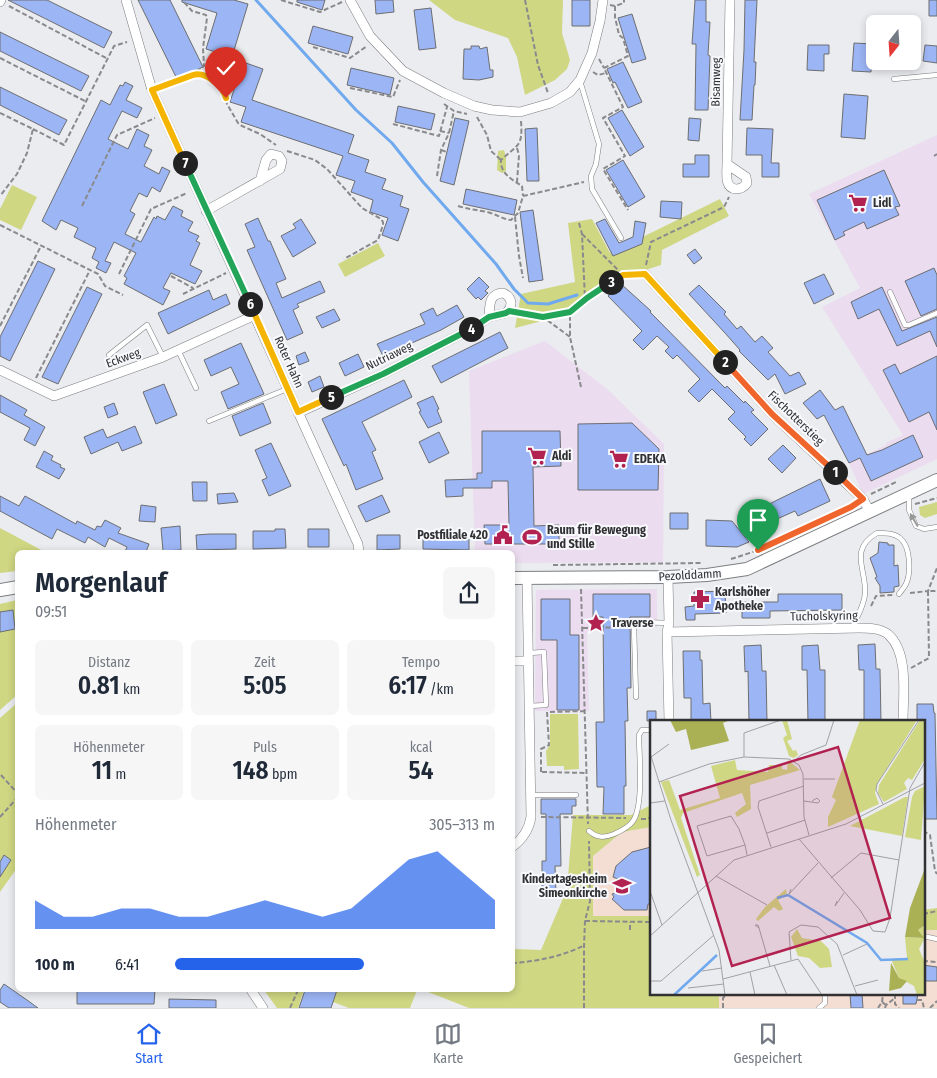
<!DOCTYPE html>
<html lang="de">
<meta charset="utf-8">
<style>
body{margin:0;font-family:"Fira Sans Condensed",sans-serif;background:#f6f6f7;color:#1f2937;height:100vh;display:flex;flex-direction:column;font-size:19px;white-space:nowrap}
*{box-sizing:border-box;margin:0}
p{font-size:16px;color:#747a83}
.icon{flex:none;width:28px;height:28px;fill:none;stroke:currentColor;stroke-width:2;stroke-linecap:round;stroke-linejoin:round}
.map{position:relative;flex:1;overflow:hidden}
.drawer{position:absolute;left:15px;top:550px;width:500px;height:442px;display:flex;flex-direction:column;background:#fff;border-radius:8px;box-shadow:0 2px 8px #0003}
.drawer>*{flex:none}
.needle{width:32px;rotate:197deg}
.controls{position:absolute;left:866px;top:15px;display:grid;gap:10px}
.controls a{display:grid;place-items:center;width:55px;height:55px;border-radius:8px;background:#fff;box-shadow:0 2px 8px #0003;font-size:25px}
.pin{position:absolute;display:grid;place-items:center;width:42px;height:42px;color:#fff;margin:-51px -21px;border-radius:50% 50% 50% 0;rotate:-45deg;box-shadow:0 0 5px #0007}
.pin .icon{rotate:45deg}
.km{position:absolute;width:25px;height:25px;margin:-12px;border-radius:50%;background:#222;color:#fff;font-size:14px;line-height:25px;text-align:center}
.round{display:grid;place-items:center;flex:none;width:52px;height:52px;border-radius:8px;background:#f6f6f7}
.head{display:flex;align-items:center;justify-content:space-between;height:85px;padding:0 20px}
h1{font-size:28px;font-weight:600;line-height:38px}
.stats{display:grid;grid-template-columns:repeat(3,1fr);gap:8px;height:85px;padding:5px 20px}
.stats div{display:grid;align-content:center;border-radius:8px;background:#f6f6f7;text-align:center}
.stats b{font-size:25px;font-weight:600}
.stats small{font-size:14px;font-weight:400}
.stats p{font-size:14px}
.chart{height:140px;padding:10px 20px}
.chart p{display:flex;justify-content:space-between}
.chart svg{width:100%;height:90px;margin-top:5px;fill:#2563eb;opacity:.7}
ul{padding:0 20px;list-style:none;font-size:16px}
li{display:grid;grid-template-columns:80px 60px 1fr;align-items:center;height:38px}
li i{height:12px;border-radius:6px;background:#2563eb}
.dock{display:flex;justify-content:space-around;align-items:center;height:70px;border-top:1px solid #e0e1e3;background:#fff;font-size:14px;color:#747a83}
.dock a{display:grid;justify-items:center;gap:2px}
.dock .selected{color:#2563eb}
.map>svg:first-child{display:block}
.commercial{fill:#ebdcef}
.education{fill:#f4ddd2}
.green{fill:#cfd783}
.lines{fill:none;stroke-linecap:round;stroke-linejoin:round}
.stream{stroke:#70a9ee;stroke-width:3}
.building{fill:#9cb5f4;stroke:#6d6e71}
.lane-casing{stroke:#7d7e81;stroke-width:5.5}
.street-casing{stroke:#7d7e81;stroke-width:10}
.secondary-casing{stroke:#7d7e81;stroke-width:14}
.path{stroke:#8a8a8d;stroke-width:2;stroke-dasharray:5 2.5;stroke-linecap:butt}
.lane{stroke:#fff;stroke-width:4.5}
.street{stroke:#fff;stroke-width:9}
.secondary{stroke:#fff;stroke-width:12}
.oneway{fill:#989899}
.split-1-casing{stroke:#fff;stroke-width:10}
.split-2-casing{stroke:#fff;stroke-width:10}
.split-3-casing{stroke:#fff;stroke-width:10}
.split-4-casing{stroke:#fff;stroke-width:10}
.split-5-casing{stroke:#fff;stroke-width:10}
.split-6-casing{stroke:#fff;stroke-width:10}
.split-7-casing{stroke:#fff;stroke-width:10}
.split-8-casing{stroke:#fff;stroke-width:10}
.split-1{stroke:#f0652b;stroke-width:6}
.split-2{stroke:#f0652b;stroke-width:6}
.split-3{stroke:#f5b400;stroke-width:6}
.split-4{stroke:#22a559;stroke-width:6}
.split-5{stroke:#22a559;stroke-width:6}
.split-6{stroke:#f5b400;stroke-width:6}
.split-7{stroke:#22a559;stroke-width:6}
.split-8{stroke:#f5b400;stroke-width:6}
.labels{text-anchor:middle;stroke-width:4;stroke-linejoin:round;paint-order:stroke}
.street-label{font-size:12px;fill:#313133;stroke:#f8f9fd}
.poi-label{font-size:12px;font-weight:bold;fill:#313133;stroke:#f8f9fd;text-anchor:start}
.inset-river{fill:none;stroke:#70a9ee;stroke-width:2.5}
.inset-road{fill:none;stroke:#a1a1a4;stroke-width:1}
.view{fill:#b22250;fill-opacity:0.15;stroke:#b22250;stroke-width:2.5}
.inset-edge{fill:none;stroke:#313133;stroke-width:2.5}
</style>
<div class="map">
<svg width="937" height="1008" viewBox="0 0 937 1008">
<rect width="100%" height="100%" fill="#ebecf0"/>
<path class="commercial" d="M937,135V459L863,494L849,463L886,445L887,442L903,435L822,307L860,288L809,194Z
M545,341L607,389L664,444L663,562L513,563L512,552H475L469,371Z
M657,589V628L587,631L589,711H535L536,590Z"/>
<path class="education" d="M651,827V916L593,917V856L622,832Z
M923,930H937V1008H719V994H923Z"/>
<path class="green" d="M429,0H563L562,33L570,60L567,69L555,80L525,95L517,57L508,38L455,20Z
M504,150L506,157V171L502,173L497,170L498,151Z
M12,185L37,197L21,230L0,220V209Z
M720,199L729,216L662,250L661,265L624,277L588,301L573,313L515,328L521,294L575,282L568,223L592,219L610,253Z
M378,243L385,256L345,277L338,264Z
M937,502V514L925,518L920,515L919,507Z
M0,528L45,552H18L17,571L0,573Z
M17,600V695L0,710V604Z
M17,703V868L0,892V718Z
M550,714H578L579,769L564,770V766H547L546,751L550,745Z
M651,805V827L622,832L593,856V916H651V994H719V1008H469L423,990H512L513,949L541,950L567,889L573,815H631Z
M937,908V930H923V910Z
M264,990H304L298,1008H277Z
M337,990H417L410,1008H349L333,1002Z"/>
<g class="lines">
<path class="stream" d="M256,0L356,110L392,143L423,182L496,264L514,289L528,303L548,304L577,295"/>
</g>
<path class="building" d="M8,0H47L112,32L104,48Z
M138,0H170L203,67L177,79Z
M182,0H234L248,4L232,57L206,49L217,13L182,2Z
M297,0H325L322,10L297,2Z
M375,0H393L394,12L376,14Z
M572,0H590V26H572Z
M695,0H706V22H710L708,55L710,56L708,110H695L696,44H692Z
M745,0H757L754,62H756L755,85H754L752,120H740L744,50Z
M929,0H937V16H929Z
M431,8L436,48L419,50L414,10Z
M632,14L646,59L632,63L618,18Z
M313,26L353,37L348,54L308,43Z
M0,32L89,76L81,91L0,51Z
M854,43L873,44L871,72L852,71Z
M808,45H829V54H824V71L807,70Z
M925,45L937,46V63L923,61Z
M471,46H479L480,49L487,47L490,70H493V77L479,80L463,79L464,49H471Z
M243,62L263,69L252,100L354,135L348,153L369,160L365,172L386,179L382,189L403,196L400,206L409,209L398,241L382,235L388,218L370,212L373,200L351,192L355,181L336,175L343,156L241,122L246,107L230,102Z
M623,62L642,102L628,108L615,82L613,83L607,69Z
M351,68L394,78L390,95L347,85Z
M125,82L133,86L126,100L142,108L137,118L122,111L108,139L128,149L137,129L149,135L144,146L152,150L144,166L159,174L162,167L170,171L160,192L152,187L147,197L139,193L130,211L135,214L125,234L141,242L154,217L156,219L157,216L165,220L173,206L183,211L181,216L193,222L188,231L199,236L196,241L200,243L190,265L202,271L195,284L171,273L163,288L170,291L163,305L124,284L127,278L124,276L136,253L114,242L105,261L111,263L106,273L96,268L99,262L92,258L96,248L74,237L78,228L61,220L56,230L42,221L101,100L110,105L120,85L123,86Z
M0,87L67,120L59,135L0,105Z
M844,94L868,96L865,139L841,137Z
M398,106L435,114L431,130L395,122Z
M622,110L644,147L630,156L608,118Z
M455,118L469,121L454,185L440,181Z
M689,118L701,119L699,141L688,140Z
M537,128L539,181H527L525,129Z
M747,128L773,129L771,163H779V177H762V155H746Z
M695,155H709V177H683V164H695Z
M623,160L645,197L628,207L606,170Z
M884,170L900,206L895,207L899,215L867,229L864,222L843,232L845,235L835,240L817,200Z
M466,189L517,200L514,215L463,204Z
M661,201L682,202L681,219L660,217Z
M533,210L543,280L529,282L520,212Z
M258,218L268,241H270L286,279L276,283L282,298L320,281L325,292L297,304L299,307L293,310L303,333L287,340L247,250L255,247L245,224Z
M301,219L316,243L293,257L281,236L296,228L293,224Z
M605,219L619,243L633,237L635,221L646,223L642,244L613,256L596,223Z
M695,249L702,258L694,264L687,255Z
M38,261L55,269L10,361L0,356V337Z
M934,268L937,275V309L921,316L905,281Z
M824,274L834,294L814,304L804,283Z
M479,277L489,287L485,291L488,293L481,300L478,297L476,299L467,289Z
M620,283L651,311L650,312L725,388L727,386L744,403L745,401L754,410L751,412L768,429L751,446L744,439L746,437L728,419L735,412L712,389L699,402L688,391L700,379L677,355L673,359L665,351L669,347L657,336L643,350L633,340L642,331L608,296Z
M699,285L726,312L724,314L737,329L741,326L755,342L762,336L773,348L768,352L790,376L799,372L806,384L785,394L775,374L768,380L739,351L740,350L725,333L689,294Z
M87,287L102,294L58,384L42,377Z
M882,287L902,331L937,317V347L930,331L897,346L879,309L858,319L851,302Z
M209,290L213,300L226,294L230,304L168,334L158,313Z
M457,305L464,317L441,330L394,351L395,353L384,358L377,344L425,324L420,314L433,308L437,316Z
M334,309L340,320L322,328L316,317Z
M500,332L508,348L441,383L432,366Z
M241,343L264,394L228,409L221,392L239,384L231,367L211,376L204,360Z
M305,352L309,361L299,365L296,356Z
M358,354L364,367L345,376L339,363Z
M937,356V430L929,412L909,422L883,370L895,364L900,374Z
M320,376L324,387L312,392L308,382Z
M404,380L412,397L362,422L376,450L372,452L383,479L356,490L346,464L344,466L322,419Z
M164,384L177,415L156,424L143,392Z
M820,390L835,410L843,406L867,455L882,450L913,435L923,457L871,481L860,458L849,463L824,415L817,419L803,403Z
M0,395L27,410L24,415L45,427L35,446L24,440L30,428L0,412Z
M433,396L439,409L437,410L442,422L428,428L419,412L421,411L417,403Z
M114,403L118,414L108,418L104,407Z
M263,403L271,423L240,436L232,416Z
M632,423L659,449L658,490H578V424Z
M135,426L142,443L122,451L118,442L91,454L84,437L103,429L107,438Z
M482,431H560L561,466L533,467L534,526L559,525V544H485L484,525H509L508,481H492V488H463V496L446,497L445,480L477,479V473H482Z
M439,432L449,453L429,463L419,442Z
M271,443L291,486L269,496L262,480L267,478L255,450Z
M783,445L796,458L782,473L768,459Z
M44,451L53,456L51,460L61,465L60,467L65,469L59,479L36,467Z
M820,479L830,501L798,516L795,511L768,523L761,508Z
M192,482H207V501H193Z
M234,493L238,502L218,504L217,494Z
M382,495L390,512L366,522L358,506Z
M0,496L19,506L25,496L76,524L77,521L95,530L97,526L101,527L105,520L121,528L118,533L149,544L146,552H125L127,547L109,538L105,547L88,537L85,543L57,529L52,539L0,511Z
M141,505L156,507L155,522L139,521Z
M670,513H688V529H670Z
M706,520L732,521L749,542L737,547L706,546Z
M180,526L181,550L163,551L161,528Z
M275,529H285L286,548L253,549V531H275Z
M308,529H329V547H308Z
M210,534H236V549L197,550L196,535Z
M377,535H400V549L377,550Z
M423,536L469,537V550L423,549Z
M879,542L888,543V545H894V566L898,565L899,586L894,587V592L880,593V586L875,578L877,577L870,558L878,553Z
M725,591L726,613L695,614V620H686L685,607L694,606V592Z
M593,594H650V617H630L631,688H627L628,721H625L626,786H624V814H603L604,787H597L596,722H604L603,617H593Z
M778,594H842V610L770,611V618H742V602H778Z
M541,599H570V635H579V710H557V640H541Z
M13,610L15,629L0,632V612Z
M875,644L876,669H880L881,722H864V670H859L858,645Z
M761,645L762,671H766L767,722H749L748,671L745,672L744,646Z
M818,645L820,670H825V722H808L807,670H802V646Z
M683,651H700V660H702L703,704L710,703L711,722H691V698H684Z
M917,704H933L934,713H935L937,819H923V722H917Z
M647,711H656V721H647Z
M541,799H576V806H572V814H560L561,866H555L556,894H542V861H546V814H541Z
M651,847V904H648L647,910H624L612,899L614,897L612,894L619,892L620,880L613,877L616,866L632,852Z
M4,855L11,860L0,877V862Z
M923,965L937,967V981H923Z
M4,984L27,1000L38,1008H9L0,1002V990Z
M155,990L154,1004H77V991Z
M305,990H337L331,1008H299Z
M850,994H862L863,1008H851Z
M903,994H918L916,1004H903Z
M169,999L216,1000V1008H169Z"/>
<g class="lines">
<g class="lane-casing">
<path id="lane" d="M894,79L937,75
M580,81L599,144L596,164L591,176L592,189L621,238
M890,292L905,325H909L937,313
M178,350L196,388
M109,355L147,325L163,357
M209,421L287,389
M909,496V510L916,526L924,529L937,527
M852,628C857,617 864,606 865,594C867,570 848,550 877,533C885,533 894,533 900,538C911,547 911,573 906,584C904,588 901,591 899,594
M529,653L544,652L546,705L529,706
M636,697L634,627L639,622L669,623
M531,795H576
M589,831C597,838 604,838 614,834C621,831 629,827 633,821C644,805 639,756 639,735L642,730H651
M923,936L937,939
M819,1008L825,1003V994"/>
</g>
<g class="street-casing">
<path id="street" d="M126,0L152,90L358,544L359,552
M350,0L370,36L403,71L444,93L474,106L492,110L520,112L551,103L570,92L580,80L592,53L600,21L603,0
M0,2L1,0
M727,164L746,177L747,183C744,187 741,189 736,189C724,188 727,173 727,164L730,0
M206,211L280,169L282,161L279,156L271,154L266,160L260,181
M645,274L772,414L863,499L870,512
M0,370L54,396L163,357L255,315
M298,413L383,374L475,327L489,317L506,313C514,306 512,297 503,293C488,294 490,306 489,317
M668,577L669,623L667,632L669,722
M667,632L859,628C868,628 881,628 889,635C909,654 903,696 903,722
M512,661H528
M512,847C523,839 529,830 531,817L527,577
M251,990L263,1008"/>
</g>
<g class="secondary-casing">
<path id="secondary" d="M512,578L668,577L707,575L747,569L937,480
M0,590L18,587"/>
</g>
<path class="path" d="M281,0L320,12L342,2
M525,0L538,65L548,93
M610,5L615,6L624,3V0
M9,6L106,58
M615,6V17L619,35L623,38L628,56L604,68L623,107L603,118L625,156L603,169L628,210
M313,47L350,58L367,46
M0,58L85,101
M599,59L604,68
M593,72L598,75L606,73
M194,74L206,77L223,87L227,104L238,123L242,126L260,134L276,145
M162,87L189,77L204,66L203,48L207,18L206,15L192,11L182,0
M350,88L393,97L400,80
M444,104L454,111L467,114
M0,113L33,129L27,153L17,174L0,196
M477,117L487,135L491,151L501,160
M521,121C523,147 518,144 501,160C500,173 511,179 522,186L523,196
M393,124L439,136L447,107
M33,129L64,145L114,46L127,42
M440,131L449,133
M517,148L519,155L517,182
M441,150L447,152
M287,151L315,160L327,169L362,208L381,219L383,222V225L378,240L344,259
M934,156L937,154
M437,176L441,150L449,133L454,111
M82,206L117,135L155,118
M458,206C468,209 477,210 487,212C496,214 502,219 511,220L518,213L523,196L584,182
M515,217L519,256L523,278
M579,223L582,234L585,299
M0,225L98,274L105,286L123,295
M582,234L623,275
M646,265L651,242L724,207L729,197
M119,274L151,209L187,193
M171,276L193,288
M183,294L226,273
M519,313L543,317L570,337
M543,317L570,312
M0,326L41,246
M36,378L90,270
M581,387L570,337V312L587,298L623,275L636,274
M871,494L896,482
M915,504L937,498
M731,559L759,550L777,541
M553,565L701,563
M581,589L588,824
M910,593L928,591L937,568
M871,606L876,596L893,595
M583,628L628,627
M911,668L929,658L928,591H937
M550,712L585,711
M541,772V749L549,745L547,712
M542,772L587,773
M1,775L18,794
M0,817L18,797
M541,817L626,818
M641,819H647L651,817
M923,831L930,835L935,871L937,874
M923,914L937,911
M585,921L651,922
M630,930V922
M923,961L937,962
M512,963C536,962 562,956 583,946
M895,994V1004L899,1008
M917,1000H922L924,1008
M882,1002L883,994
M290,1008L298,990
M584,1008V946L585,921L590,901L589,841
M723,1008V998L727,994
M878,1008L882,1002L886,1005
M885,1008L886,1005L895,998
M930,1008L937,1001"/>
<use href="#lane" class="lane"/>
<use href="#street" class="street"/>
<use href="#secondary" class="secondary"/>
</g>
<defs><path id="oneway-solid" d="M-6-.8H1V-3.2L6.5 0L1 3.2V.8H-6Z" transform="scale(1.25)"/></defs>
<use class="oneway" href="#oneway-solid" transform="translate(914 520) rotate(-121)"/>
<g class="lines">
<g class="split-1-casing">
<path id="split-1" d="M758,550L851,507L863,499L835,472"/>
</g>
<g class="split-2-casing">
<path id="split-2" d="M725,362L772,414L835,472"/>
</g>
<g class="split-3-casing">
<path id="split-3" d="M611,282L623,275L645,274L725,362"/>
</g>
<g class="split-4-casing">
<path id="split-4" d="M471,329L489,317L506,313L509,311L543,317L570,312L587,298L611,282"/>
</g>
<g class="split-5-casing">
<path id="split-5" d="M331,397L383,374L471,329"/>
</g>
<g class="split-6-casing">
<path id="split-6" d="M250,304L298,412L331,397"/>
</g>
<g class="split-7-casing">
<path id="split-7" d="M185,163L250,304"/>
</g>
<g class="split-8-casing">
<path id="split-8" d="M185,163L152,90C166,85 179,80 193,75C206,71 223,86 226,98"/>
</g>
<use href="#split-1" class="split-1"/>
<use href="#split-2" class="split-2"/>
<use href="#split-3" class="split-3"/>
<use href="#split-4" class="split-4"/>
<use href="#split-5" class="split-5"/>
<use href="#split-6" class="split-6"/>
<use href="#split-7" class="split-7"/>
<use href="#split-8" class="split-8"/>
</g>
<defs>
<g id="supermarket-bare" transform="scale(1.5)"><path d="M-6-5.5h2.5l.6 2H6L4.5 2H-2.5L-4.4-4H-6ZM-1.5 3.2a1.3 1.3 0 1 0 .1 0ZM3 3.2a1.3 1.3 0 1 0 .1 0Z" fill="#b22250" stroke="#f8f9fd" stroke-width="2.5" paint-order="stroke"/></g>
<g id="civic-bare" transform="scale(1.5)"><path d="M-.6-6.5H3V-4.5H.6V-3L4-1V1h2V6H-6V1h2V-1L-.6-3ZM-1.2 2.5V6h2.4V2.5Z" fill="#b22250" stroke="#f8f9fd" stroke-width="2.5" paint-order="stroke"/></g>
<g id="stadium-bare" transform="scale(1.5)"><path d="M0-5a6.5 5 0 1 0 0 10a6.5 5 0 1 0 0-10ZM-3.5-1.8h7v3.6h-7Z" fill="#b22250" stroke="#f8f9fd" stroke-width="2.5" paint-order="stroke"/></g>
<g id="pharmacy-bare" transform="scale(1.5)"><path d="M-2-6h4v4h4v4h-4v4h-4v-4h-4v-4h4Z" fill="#b22250" stroke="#f8f9fd" stroke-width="2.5" paint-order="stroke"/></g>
<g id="sight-bare" transform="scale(1.5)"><path d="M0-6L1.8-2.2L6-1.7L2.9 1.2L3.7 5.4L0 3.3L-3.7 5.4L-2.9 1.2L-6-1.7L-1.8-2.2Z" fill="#b22250" stroke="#f8f9fd" stroke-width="2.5" paint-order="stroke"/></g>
<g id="school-bare" transform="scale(1.5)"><path d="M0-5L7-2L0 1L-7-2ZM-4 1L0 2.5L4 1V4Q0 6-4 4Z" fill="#b22250" stroke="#f8f9fd" stroke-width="2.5" paint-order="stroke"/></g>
</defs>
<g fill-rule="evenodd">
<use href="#supermarket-bare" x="858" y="203"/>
<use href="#supermarket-bare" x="537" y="456"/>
<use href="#supermarket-bare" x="619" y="459"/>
<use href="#civic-bare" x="503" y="535"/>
<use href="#stadium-bare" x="532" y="537"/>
<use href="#pharmacy-bare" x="700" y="599"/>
<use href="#sight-bare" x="596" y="623"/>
<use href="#school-bare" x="622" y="886"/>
</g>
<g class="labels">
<g class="street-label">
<text transform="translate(716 82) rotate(-89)" y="4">Bisamweg</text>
<text transform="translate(389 356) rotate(-26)" y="4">Nutriaweg</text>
<text transform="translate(123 358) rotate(-20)" y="4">Eckweg</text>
<text transform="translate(289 362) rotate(66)" y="4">Roter Hahn</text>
<text transform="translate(796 418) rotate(44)" y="4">Fischotterstieg</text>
<text transform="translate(690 575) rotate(-3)" y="4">Pezolddamm</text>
<text transform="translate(824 616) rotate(-1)" y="4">Tucholskyring</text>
</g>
<g class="poi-label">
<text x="873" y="207">Lidl</text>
<text x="552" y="460">Aldi</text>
<text x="634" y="463">EDEKA</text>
<text x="547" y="534">Raum für Bewegung<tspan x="547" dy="14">und Stille</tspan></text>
<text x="488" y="539" text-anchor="end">Postfiliale 420</text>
<text x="715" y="596">Karlshöher<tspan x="715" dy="14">Apotheke</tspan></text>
<text x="611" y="627">Traverse</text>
<text x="607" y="883" text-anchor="end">Kindertagesheim<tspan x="607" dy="14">Simeonkirche</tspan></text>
</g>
</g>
<g transform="translate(650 720)">
<rect width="275" height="275" fill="#ebecf0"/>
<path d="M132,0H137L142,19L137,21L143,31L146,30L148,35L144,38L139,36L133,18L137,15ZM210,0H267L227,64L225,73L229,84L178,107V97L186,80L182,77ZM270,0H275V39L262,60L258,58L254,63L257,69L234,82L228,73L229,65ZM85,40L87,50L118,52L119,45H132V49L137,50L138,40L150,50L100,65L101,89L87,97L85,93L96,84L92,73L33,93L31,98L50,155L47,157L11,62L19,60L30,90L70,78L61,46ZM275,66L271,120L255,117L262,77L265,71ZM255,77H258L252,116L200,106ZM136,169L137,175L128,180L133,189L129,191L124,187L108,201L106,199L115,187ZM275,205V218L269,229L275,243V275H267L264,266L249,258L241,239L257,238L255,217L273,218L268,210ZM147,209L152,218L171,221L179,229L182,247L170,248L159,238L148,236L141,217Z" fill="#cfd783"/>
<path d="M20,0H80L73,3L79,21L41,30L36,9L26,12ZM275,148V205L268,210L274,218L255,217L260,188ZM241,243L249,258L257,261L251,268L239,271Z" fill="#aab154"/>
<path class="inset-river" d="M127,178L138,175L217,223L231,240L258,239M24,275L67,235"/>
<path class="inset-road" d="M0,33L21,100L69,230L75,275M1,37L19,24M94,37V13L131,0M144,41L151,35L176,25L184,0M154,59H185M9,62L59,44L94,37L139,39L149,45L153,54L154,97L159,115M154,81L168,83L170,81L167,78L162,81M0,83L15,81M233,84L226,70L227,64L269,0M117,113L155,100M149,119L210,190L223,211L235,212L240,198L260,68L275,42M95,125L57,136L47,106L81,96L89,109L95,125L97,135M121,127L108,87L109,81L154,66M66,156L117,185M181,158L211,133L249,140M141,169L139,174L168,143M0,171L12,205M187,181L185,186L194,173M109,208L105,205H108L109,208L120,246M0,216L84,140L196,104L275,63M193,235L217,224M141,240L139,212L151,205L168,207L187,224L207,275M124,245L137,275M52,251L72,248M100,252L105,275M73,259L148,239L172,275M0,261H11L64,215M205,266L228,260M38,268L74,264"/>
<path class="view" d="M188,27L240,198L82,246L30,76Z"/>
<rect width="275" height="275" class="inset-edge"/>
</g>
</svg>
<div class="controls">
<a><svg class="needle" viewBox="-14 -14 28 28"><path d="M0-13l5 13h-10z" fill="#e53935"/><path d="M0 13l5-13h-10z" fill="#747a83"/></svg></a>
</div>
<div class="pin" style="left:758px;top:550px;background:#1e9e55"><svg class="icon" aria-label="arrive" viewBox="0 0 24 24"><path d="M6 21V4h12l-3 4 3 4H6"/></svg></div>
<div class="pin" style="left:226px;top:98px;background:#d93025"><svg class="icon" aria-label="check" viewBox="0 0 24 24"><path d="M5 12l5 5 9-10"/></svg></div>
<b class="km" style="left:835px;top:472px">1</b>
<b class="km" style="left:725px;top:362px">2</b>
<b class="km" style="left:611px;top:282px">3</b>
<b class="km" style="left:471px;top:329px">4</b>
<b class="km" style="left:331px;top:397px">5</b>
<b class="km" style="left:250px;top:304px">6</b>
<b class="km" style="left:185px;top:163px">7</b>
<section class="drawer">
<div class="head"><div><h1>Morgenlauf</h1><p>09:51</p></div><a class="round"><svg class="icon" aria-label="share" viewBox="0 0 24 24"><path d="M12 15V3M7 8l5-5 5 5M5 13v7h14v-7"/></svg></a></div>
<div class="stats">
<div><p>Distanz</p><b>0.81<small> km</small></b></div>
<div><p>Zeit</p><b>5:05</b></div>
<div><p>Tempo</p><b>6:17<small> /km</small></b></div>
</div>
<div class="stats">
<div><p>Höhenmeter</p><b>11<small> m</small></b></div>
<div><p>Puls</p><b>148<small> bpm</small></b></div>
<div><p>kcal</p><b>54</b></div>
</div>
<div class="chart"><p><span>Höhenmeter</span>305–313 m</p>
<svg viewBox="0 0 160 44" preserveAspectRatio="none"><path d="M0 44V30L10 38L20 38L30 34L40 34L50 38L60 38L70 34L80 30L90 34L100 38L110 34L120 22L130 10L140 6L150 18L160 30V44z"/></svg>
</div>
<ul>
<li><b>100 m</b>6:41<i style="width:59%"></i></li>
</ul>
</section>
</div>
<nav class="dock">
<a class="selected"><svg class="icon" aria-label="home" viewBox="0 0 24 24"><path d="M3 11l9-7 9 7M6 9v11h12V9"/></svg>Start</a>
<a><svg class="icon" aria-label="map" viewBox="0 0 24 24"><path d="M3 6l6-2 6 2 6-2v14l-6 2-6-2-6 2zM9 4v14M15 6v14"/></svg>Karte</a>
<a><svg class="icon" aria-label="saved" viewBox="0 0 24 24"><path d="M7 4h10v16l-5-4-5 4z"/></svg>Gespeichert</a>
</nav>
